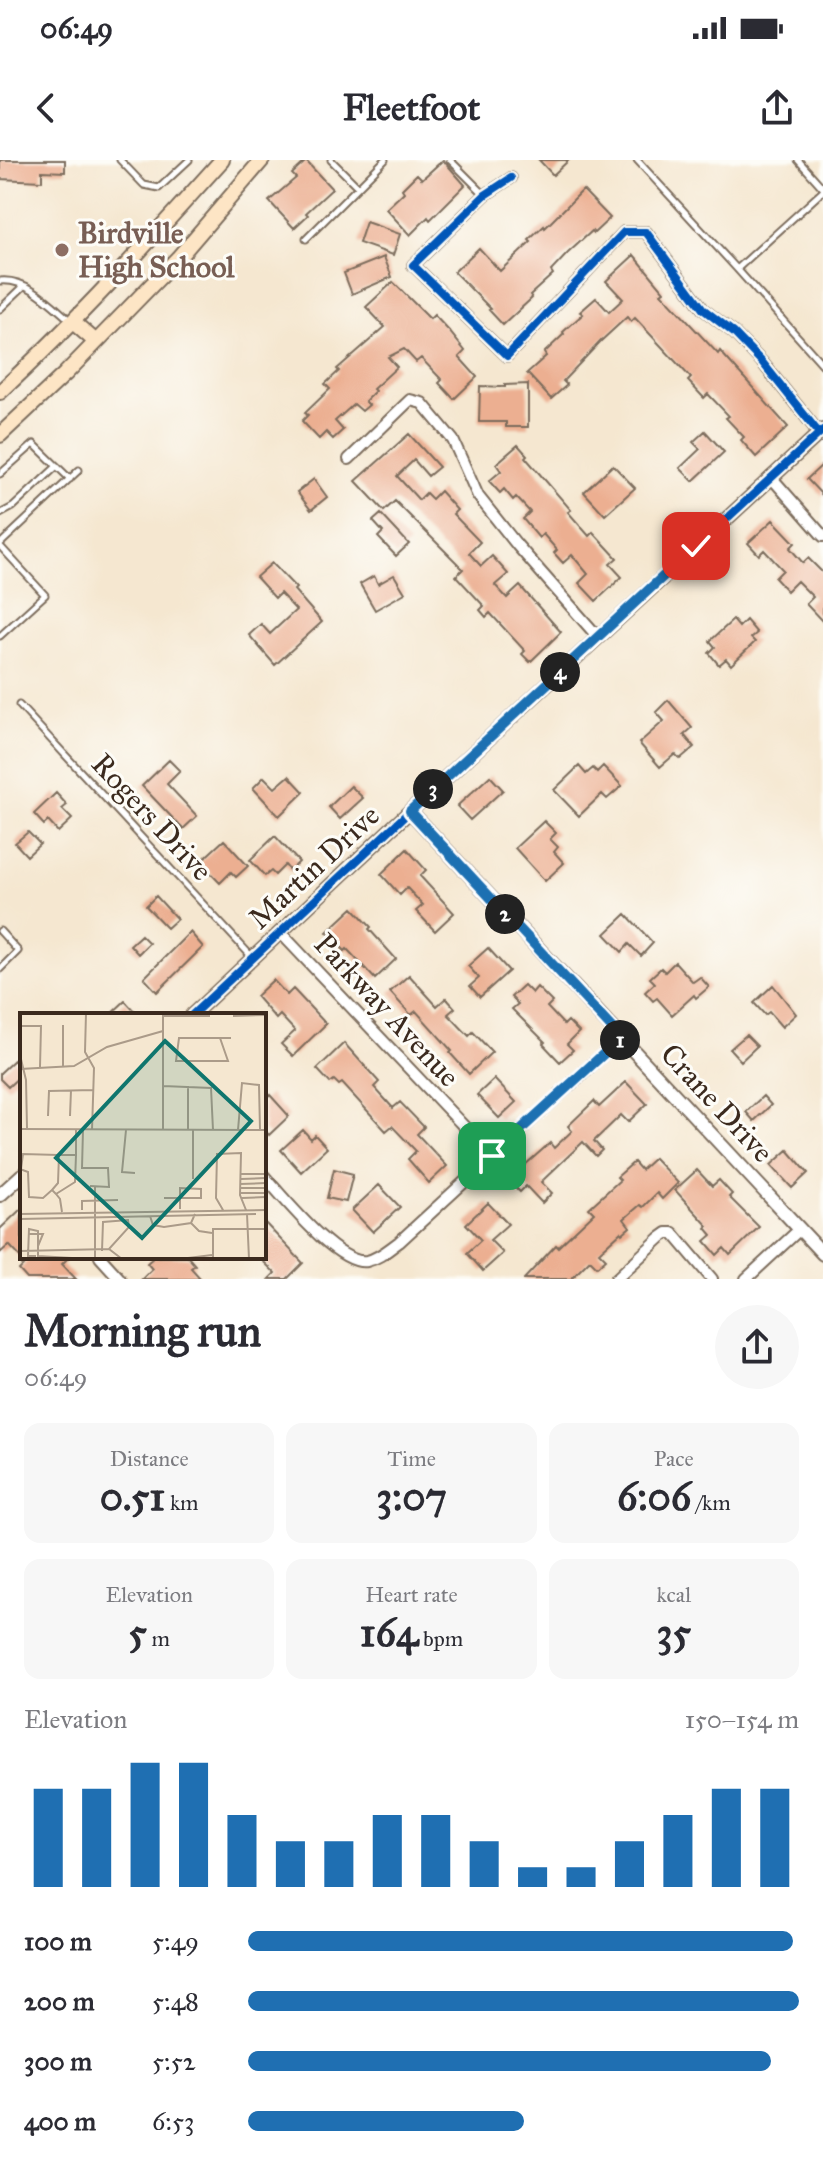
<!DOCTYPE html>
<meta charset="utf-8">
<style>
body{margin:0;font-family:"IM FELL Great Primer",serif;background:#f7f7f7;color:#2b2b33;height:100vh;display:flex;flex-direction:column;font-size:30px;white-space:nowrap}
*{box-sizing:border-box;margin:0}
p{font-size:26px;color:#7c7c81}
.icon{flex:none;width:44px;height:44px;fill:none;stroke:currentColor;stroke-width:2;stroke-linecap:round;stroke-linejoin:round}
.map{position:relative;height:1119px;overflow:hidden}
.details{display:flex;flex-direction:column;background:#fff;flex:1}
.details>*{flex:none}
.pin{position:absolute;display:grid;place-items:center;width:68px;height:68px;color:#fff;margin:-34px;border-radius:16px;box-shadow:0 4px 12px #0006}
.km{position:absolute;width:40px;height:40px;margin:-20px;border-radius:50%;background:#222;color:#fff;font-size:22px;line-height:40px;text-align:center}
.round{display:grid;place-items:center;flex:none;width:84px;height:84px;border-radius:42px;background:#f7f7f7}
.overview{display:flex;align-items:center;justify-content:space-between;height:136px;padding:0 24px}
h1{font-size:44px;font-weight:800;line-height:60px}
.metrics{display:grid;grid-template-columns:repeat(3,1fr);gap:12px;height:136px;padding:8px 24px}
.metrics div{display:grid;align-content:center;border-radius:16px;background:#f7f7f7;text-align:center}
.metrics b{font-size:40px;font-weight:800}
.metrics small{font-size:22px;font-weight:400}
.metrics p{font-size:22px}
.chart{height:224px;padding:16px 24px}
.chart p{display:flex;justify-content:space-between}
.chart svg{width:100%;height:144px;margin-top:8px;stroke:#1f6fb2;stroke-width:6}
ul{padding:0 24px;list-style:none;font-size:26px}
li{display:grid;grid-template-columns:128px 96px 1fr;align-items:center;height:60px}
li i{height:20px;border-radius:10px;background:#1f6fb2}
.status{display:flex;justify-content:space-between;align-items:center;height:56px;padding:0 40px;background:#fff;direction:ltr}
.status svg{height:22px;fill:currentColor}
header{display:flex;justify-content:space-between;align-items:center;height:104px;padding:0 24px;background:#fff;font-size:36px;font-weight:800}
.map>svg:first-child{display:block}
.building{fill:#ecaf91}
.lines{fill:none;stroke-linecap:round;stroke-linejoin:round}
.service-casing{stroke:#7c6c5c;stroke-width:9}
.minor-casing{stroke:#7c6c5c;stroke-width:14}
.tertiary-casing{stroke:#7c6c5c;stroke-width:16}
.secondary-casing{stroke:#7c6c5c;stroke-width:18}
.service{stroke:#fff;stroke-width:5}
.minor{stroke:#fff;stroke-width:10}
.tertiary{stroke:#fff;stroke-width:12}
.secondary{stroke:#fde5c5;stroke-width:14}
.cycleway-casing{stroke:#fdfcf7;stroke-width:13}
.cycleway{stroke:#0057b8;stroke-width:8}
.route-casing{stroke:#fff;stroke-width:16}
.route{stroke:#1f6fb2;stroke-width:10}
.education-dot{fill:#8d6e63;stroke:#fdfcf7;stroke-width:3}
.labels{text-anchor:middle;stroke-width:6;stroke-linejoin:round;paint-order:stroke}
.education-label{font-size:30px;font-weight:bold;fill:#785e54;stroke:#fdfcf7;text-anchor:start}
.street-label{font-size:30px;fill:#3b2a1e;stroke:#fdfcf7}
.inset-road{fill:none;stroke:#ab9b89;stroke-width:2}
.view{fill:#0f766e;fill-opacity:0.15;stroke:#0f766e;stroke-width:4}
.inset-edge{fill:none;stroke:#3b2a1e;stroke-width:4}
</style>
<div class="status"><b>06:49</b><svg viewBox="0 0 49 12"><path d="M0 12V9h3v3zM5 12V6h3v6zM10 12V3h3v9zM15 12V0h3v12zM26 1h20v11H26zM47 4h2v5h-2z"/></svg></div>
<header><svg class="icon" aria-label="back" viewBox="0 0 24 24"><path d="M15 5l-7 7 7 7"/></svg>Fleetfoot<svg class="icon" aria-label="share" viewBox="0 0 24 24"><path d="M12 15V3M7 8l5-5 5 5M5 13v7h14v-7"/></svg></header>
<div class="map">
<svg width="823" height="1119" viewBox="0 0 823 1119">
<rect width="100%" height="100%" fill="#fdfcf7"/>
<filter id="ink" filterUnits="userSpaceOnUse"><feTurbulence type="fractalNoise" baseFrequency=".0125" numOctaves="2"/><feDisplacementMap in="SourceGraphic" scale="16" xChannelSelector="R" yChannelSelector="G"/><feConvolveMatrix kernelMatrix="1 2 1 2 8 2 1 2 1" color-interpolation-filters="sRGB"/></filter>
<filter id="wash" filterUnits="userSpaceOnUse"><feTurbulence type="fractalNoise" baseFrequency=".006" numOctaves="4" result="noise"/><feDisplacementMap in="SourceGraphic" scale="32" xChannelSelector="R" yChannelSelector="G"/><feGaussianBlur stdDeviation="1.8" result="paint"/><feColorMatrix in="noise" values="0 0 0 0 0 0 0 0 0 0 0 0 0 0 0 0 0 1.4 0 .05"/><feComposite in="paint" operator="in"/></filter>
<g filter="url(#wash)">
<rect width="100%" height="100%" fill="#f5e7d0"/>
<g id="blocks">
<path class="building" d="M0,0H65V12L42,11V21L0,19Z
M443,0L465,25L430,60L428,57L410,75L386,49L404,32L402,29L417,14L422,19Z
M539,0H569L553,15Z
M306,1L332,29L306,53L308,55L294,68L269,41L296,18L292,14Z
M583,30L610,58L594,73L592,71L568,93L551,111L553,114L530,135L532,138L503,165L489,150L491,149L454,112L479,88L500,111L531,82L529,80L544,66L545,68Z
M366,62L400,74L393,95L359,83Z
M634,95L664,131L661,133L718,194L720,191L788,267L756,297L741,280L744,277L726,258L729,256L708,234L704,238L688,221L691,218L635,158L631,162L627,157L601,181L563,221L567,225L551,239L527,213L546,196L544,193L564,174L563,172L583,154L580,152L596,138L609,152L623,139L606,121Z
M384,97L392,117L352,134L344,113Z
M393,122L430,159L434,155L449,171L465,191L459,197L477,217L454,239L439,223L442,220L421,198L416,202L404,189L388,197L397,207L373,229L375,231L365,241L369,245L362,251L354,244L335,261L343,270L333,279L326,272L319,279L302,261L308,255L305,253L330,229L325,224L339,211L337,209L385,167L366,147Z
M528,224V267H506V262H479L480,226L505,227V225Z
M705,271L724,292L693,321L680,308L700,289L693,282Z
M409,274L439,307L428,316L414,300L397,316L419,340L426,333L432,339L440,331L457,350L453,354L480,382L469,393L481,406L492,396L508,414L495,425L507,438L520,426L561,472L530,502L522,494L525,491L490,453L486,457L480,450L484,446L456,416L463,409L395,341L384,351L356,321Z
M518,285L527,295L525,297L571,350L568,352L589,376L593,372L617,398L610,404L622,417L596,441L579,423L588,414L572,395L563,403L554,393L557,390L543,374L539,378L523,359L530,352L516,337L513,340L504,329L500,333L489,321L501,311L496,304Z
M823,304V336L807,319Z
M613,305L635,328L605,355L584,332Z
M314,319L327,337L311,350L297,332Z
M381,354L409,384L396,396L378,377L383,372L373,361Z
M773,360L795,383L790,388L803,403L808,398L823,413V462L806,444L813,437L797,421L787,431L775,418L783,410L764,390L759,395L748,383Z
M272,403L296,428L294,430L322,462L275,505L249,475L261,464L270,474L296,450L280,433L275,438L256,417Z
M394,415L405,433L375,450L360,424L374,416L378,424Z
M733,460L739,467L746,460L757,473L751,478L755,482L731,505L726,499L719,505L709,493L715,487L710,481Z
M668,540L692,568L684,575L694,587L680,599L675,594L660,607L639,583L664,561L656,552Z
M169,600L180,611L167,624L197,656L183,669L142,626Z
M579,606L586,614L593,608L597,612L603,606L622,626L607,639L602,634L579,656L554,630Z
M289,616L304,632L279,656L253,628L264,617L275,628Z
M490,616L503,630L470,660L457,646Z
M351,626L363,638L340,659L329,647Z
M56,633L67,645L62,649L72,659L58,672L48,661L44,665L34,654Z
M544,661L556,673L550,679L558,687L554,692L564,703L545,721L515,688Z
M28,672L40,684L27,696L15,683Z
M275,676L299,702L290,711L285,705L275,715L271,711L265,716L250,700Z
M224,680L248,706L236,717L231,712L220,723L200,702Z
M407,689L426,710L420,716L454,753L435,771L416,751L423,745L407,728L400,735L381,714Z
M156,736L177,759L167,768L146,746Z
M353,748L371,767L369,769L396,799L375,819L347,789L345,791L327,772Z
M626,754L653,783L641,796L629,784L622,792L605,774Z
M190,772L203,787L157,832L144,818Z
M141,775L149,783L138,794L130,785Z
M488,788L509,811L480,837L470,826L479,818L468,806Z
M675,802L693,822L700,817L709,827L696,838L694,835L672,855L657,838L653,841L645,832L655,823L650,818L661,808L665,812Z
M409,815L437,846L446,838L455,848L448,854L469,876L473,872L492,892L469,914L450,893L452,891L416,851L411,855L390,832Z
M273,820L287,835L293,829L326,864L293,896L281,884L295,871L280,855L276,859L256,836Z
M524,825L532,833L537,827L552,842L547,847L564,865L568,861L579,872L567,884L573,890L560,902L543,884L545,882L512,849L518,844L511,837Z
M773,825L796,854L782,867L769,852L765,855L754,843Z
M125,841L138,855H110Z
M746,875L757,886L741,901L730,889Z
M344,883L379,922L374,927L393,948L400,942L424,967L417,974L447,1006L429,1023L408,999L416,991L392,966L386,971L342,923L339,925L334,920L330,923L317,909Z
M14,900L22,908V914L8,927L0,919V913Z
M494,919L516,942L499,958L477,935Z
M626,922L647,944L628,962L621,955L594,981L602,990L596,996L583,982L541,1022L552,1033L542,1043L526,1026L520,1032L508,1020L550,983L554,988L572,971L568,966L594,941L599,947Z
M270,935L289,956L269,975L264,970V940Z
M763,936L771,945L754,961L746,952Z
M303,970L311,979L315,975L327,988L301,1012L281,990Z
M788,990L808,1013L792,1028L771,1005Z
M654,998L678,1023L662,1039L657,1033L643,1047L640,1045L624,1059L630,1067L622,1074L621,1072L599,1092L606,1099L597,1107L590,1100L571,1119H524L556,1085L558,1087L594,1053L589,1048L620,1020L617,1017L634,1002L641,1010Z
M334,1009L353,1014L346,1042L327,1038Z
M697,1010L712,1026L719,1020L732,1034L729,1037L759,1067L730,1095L724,1088L717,1095L705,1081L712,1075L706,1068L708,1066L675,1030Z
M379,1025L400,1047L373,1072L352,1050Z
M488,1043L508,1064L490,1080L503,1093L483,1111L467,1093L481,1080L466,1064Z
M22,1048V1097H69L62,1104L76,1119H27L19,1110L26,1103L9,1085L0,1093V1069Z
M264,1062L303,1103L287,1119H269L275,1113L264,1102Z
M154,1097H188L195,1105L191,1108L201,1119H142L152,1109L147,1103Z"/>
</g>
</g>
<g filter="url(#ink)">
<use href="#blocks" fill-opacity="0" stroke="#7c6c5c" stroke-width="2"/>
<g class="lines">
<g class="service-casing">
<path id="service" d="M120,0L144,25L159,28L189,0
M331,0L358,27
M450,0L485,35
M637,0L737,109L823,31
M798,0L823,28
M306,79L385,0
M737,109L823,205
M0,121C28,118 52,145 72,162
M0,149L24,126
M0,314L34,284L70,319
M0,354L13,347L57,306
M0,384L79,310
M0,386L45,435L0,476
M19,545L252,797
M0,771L18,791L0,809"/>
</g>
<g class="minor-casing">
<path id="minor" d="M511,18L485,35L413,105L507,196L624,72H646L703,149L734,173L762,202L819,273
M349,299L410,240L422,243L453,280L478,336L517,385L598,477
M771,317L823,376
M280,772L492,996
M264,1016C284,1038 338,1106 367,1101C380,1098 389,1089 399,1082L621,878
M100,1097L120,1119
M616,1119L660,1078L667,1073H673L712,1119
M746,1119L800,1069"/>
</g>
<g class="tertiary-casing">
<path id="tertiary" d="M410,651L823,1094
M192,855L410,651L823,270
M0,1035L22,1015"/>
</g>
<g class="secondary-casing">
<path id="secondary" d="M73,162L96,182
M0,232C79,159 150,80 222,0
M0,275L65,214L178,98L262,0"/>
</g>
<use href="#service" class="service"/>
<use href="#minor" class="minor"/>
<use href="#tertiary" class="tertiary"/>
<use href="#secondary" class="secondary"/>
<g class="cycleway-casing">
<path id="cycleway" d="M511,18L485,35L413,105L507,196L624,72H646L703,149L734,173L762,202L819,273
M192,855L410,651L823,270"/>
</g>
<use href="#cycleway" class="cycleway"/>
</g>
</g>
<g class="lines" filter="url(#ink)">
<g class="route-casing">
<path id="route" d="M492,996L621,878L410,651L696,386"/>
</g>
<use href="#route" class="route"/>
</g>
<circle class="education-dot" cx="62" cy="90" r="8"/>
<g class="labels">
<g class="education-label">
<text x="78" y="83">Birdville<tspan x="78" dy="34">High School</tspan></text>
</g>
<g class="street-label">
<text transform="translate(152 657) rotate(47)" y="10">Rogers Drive</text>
<text transform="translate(314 707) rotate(-43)" y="10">Martin Drive</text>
<text transform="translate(387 850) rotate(47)" y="10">Parkway Avenue</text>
<text transform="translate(717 943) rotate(47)" y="10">Crane Drive</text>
</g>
</g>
<g transform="translate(20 853)">
<rect width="246" height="246" fill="#f5e7d0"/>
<path class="inset-road" d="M66,0L65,39L74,55L72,117M143,3H190M213,3L246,2M0,13H21L20,54M200,25L208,48H156L159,25H211M0,42L6,67L7,115M43,54V12M0,56L54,53L87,34L143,18M143,73L191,75L193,117M168,73V117M28,103L29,78L73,77M50,103L51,77M0,116L246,117M63,117L62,155H88L89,174L70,173M106,117L102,159L115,160M143,117V0M218,117L222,70L239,72L240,117M56,142V117M0,156L8,159L9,184L23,185L32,177M1,156L3,141L39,142M221,161H246M173,166V117M221,166L246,165M220,171L246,170M75,174V246M220,175H246M220,180H246M36,181L55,169L56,142H39L38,170L32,177L36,181L40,186L42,199M144,185H181V176L160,175V196M222,185L246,184M62,197V188L98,187M203,197L196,185L197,141L221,140L220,182L226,197M0,201L246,197M227,201L229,246M130,203L133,212L144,214L171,210L175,201M0,206L236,201M171,210L179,218L192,220M8,221H23L18,233M0,238L89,236L102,246M82,238L83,209L108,207L109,214L89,236M16,243H8L9,216L18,218V246M18,243L69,246M160,246L192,242M193,246V216H246"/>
<path class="view" d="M145,28L231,108L122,225L36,145Z"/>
<rect width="246" height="246" class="inset-edge"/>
</g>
</svg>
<div class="pin" style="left:492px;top:996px;background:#1e9e55"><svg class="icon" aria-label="arrive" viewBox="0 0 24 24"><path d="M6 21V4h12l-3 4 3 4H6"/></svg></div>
<div class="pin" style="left:696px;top:386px;background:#d93025"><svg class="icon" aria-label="check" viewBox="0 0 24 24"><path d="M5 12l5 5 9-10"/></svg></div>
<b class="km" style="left:620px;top:880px">1</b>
<b class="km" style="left:505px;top:754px">2</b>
<b class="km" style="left:433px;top:629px">3</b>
<b class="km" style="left:560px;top:512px">4</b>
</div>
<section class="details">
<div class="overview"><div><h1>Morning run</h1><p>06:49</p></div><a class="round"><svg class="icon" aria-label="share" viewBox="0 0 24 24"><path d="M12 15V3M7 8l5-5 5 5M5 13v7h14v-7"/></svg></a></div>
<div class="metrics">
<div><p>Distance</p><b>0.51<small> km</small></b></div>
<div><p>Time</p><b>3:07</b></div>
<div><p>Pace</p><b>6:06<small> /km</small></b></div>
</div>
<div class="metrics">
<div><p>Elevation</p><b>5<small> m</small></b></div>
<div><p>Heart rate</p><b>164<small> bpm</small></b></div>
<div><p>kcal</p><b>35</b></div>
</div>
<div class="chart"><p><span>Elevation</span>150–154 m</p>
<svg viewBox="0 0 160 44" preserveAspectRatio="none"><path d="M5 44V14M15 44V14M25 44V6M35 44V6M45 44V22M55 44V30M65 44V30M75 44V22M85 44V22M95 44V30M105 44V38M115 44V38M125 44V30M135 44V22M145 44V14M155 44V14"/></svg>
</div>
<ul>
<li><b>100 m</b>5:49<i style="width:99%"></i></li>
<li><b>200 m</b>5:48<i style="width:100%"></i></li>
<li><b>300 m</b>5:52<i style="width:95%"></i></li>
<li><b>400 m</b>6:53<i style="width:50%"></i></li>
</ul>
</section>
